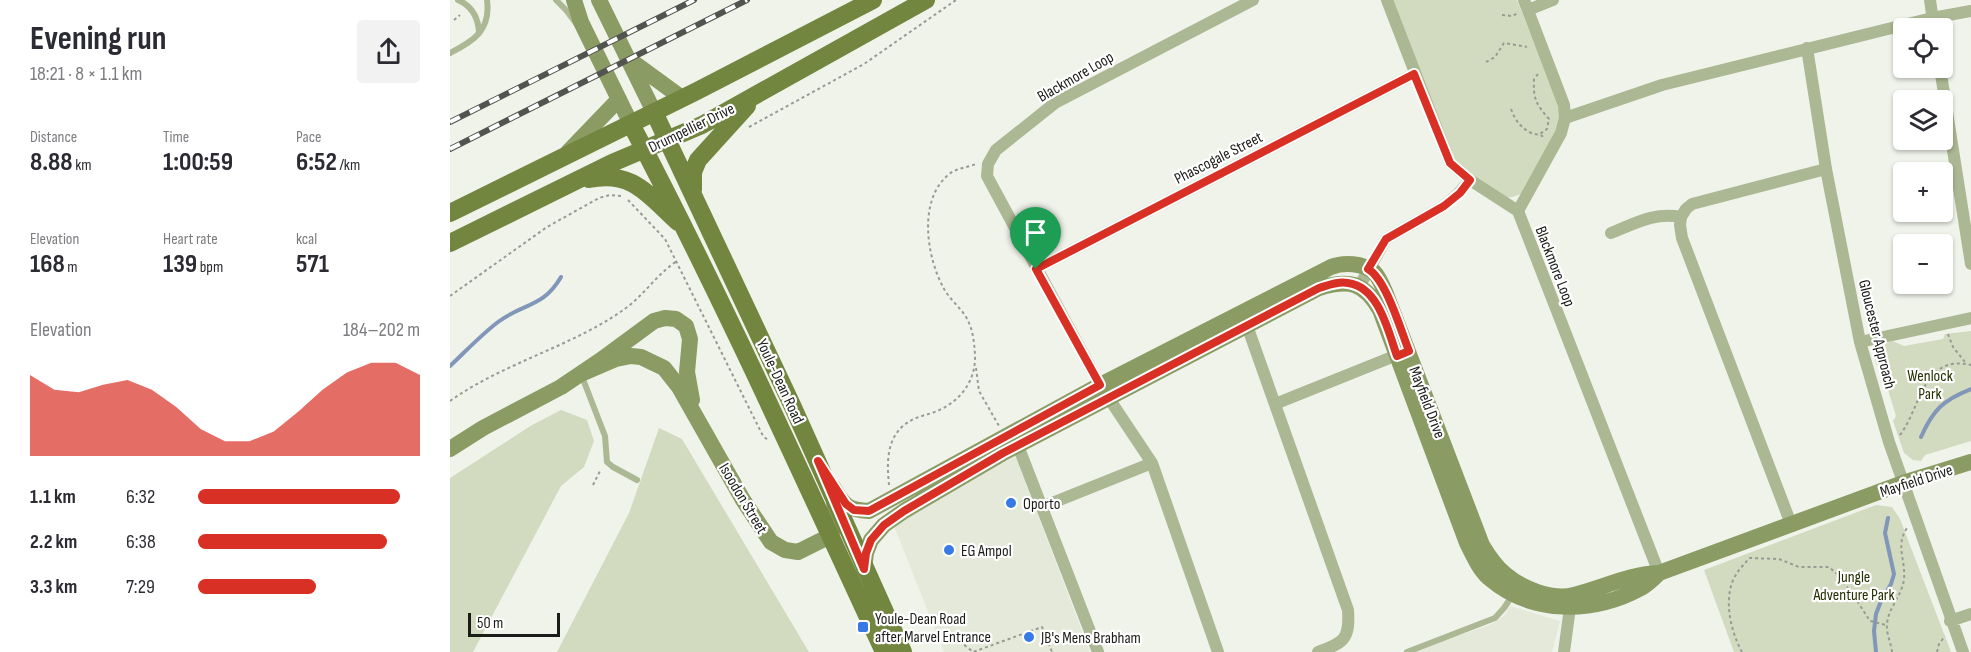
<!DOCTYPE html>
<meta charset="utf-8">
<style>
body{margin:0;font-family:"Sofia Sans Condensed",sans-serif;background:#f2f2f3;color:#2b2b33;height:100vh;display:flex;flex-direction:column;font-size:22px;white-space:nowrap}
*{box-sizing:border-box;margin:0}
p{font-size:20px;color:#7c7c81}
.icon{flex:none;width:33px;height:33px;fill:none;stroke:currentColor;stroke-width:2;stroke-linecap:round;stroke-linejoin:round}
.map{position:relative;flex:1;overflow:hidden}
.details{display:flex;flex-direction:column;background:#fff;width:450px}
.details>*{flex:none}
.buttons{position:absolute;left:1443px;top:18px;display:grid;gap:12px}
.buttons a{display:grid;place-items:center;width:60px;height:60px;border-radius:6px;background:#fff;box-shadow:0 2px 4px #0004;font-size:30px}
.scale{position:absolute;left:18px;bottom:15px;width:92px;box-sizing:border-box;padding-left:6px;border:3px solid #1b1c19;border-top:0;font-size:16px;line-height:21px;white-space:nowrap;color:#1b1c19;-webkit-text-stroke:4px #fff;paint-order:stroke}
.pin{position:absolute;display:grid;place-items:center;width:51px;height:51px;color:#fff;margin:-62px -26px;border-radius:50% 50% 50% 0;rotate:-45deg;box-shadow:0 0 6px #0007}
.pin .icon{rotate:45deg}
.round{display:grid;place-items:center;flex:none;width:63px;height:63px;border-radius:6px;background:#f2f2f3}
.head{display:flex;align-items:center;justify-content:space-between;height:102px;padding:0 30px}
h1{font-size:33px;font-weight:700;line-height:45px}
.figures{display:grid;grid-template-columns:repeat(3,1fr);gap:9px;height:102px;padding:6px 30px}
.figures div{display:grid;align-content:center}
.figures b{font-size:26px;font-weight:700}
.figures small{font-size:16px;font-weight:400}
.figures p{font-size:16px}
.chart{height:168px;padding:12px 30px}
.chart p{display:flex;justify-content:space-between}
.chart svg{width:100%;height:108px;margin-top:6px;fill:#d93025;opacity:.7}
ul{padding:0 30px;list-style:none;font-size:20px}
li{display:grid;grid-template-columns:96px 72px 1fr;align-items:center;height:45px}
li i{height:15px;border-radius:8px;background:#d93025}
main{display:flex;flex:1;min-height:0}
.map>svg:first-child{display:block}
.built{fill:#e4e9d9}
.green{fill:#d2dbbf}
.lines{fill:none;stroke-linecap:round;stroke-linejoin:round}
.stream{stroke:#8196b8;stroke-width:4}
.path{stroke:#989b94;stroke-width:2;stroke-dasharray:3 3;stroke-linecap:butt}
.lane{stroke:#acb893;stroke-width:6}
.street{stroke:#acb893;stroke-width:12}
.secondary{stroke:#8b9b64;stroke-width:16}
.primary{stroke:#738640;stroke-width:18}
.rail-casing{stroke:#52544f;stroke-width:6}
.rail{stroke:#fff;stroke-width:4;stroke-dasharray:11;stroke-linecap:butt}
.route-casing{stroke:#fff;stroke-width:12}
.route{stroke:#d93025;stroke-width:8}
.poi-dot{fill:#3779e7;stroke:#fff;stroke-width:2}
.labels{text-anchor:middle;stroke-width:4.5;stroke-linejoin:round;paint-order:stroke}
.street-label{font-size:16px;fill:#1b1c19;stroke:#fff}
.park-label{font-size:16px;fill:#252f00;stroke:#fff}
.poi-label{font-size:16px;fill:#1b1c19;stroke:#fff;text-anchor:start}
</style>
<main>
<section class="details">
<div class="head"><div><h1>Evening run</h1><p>18:21 · 8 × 1.1 km</p></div><a class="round"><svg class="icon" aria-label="share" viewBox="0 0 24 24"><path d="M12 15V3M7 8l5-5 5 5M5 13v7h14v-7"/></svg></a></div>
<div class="figures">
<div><p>Distance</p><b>8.88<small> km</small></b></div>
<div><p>Time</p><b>1:00:59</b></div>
<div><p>Pace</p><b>6:52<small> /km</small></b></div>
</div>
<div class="figures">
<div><p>Elevation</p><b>168<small> m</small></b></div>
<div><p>Heart rate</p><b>139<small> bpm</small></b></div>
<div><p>kcal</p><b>571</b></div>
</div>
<div class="chart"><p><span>Elevation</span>184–202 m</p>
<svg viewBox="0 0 160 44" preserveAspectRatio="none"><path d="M0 44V11L10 17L20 18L30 15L40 13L50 17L60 24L70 33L80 38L90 38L100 34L110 26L120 17L130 10L140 6L150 6L160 11V44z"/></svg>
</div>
<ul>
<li><b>1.1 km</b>6:32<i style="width:91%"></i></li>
<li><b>2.2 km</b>6:38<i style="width:85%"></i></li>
<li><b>3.3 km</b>7:29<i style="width:53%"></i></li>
</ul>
</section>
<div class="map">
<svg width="1521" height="652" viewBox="0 0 1521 652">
<rect width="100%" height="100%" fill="#f0f3ea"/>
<path class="built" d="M564,452L640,652H494L444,526Z
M1060,606L1110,621L1102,652H959L1040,625L1054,616Z"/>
<path class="green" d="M941,0H1067L1112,113L1106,139L1073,193L1063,197L1053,198L1009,169Z
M1521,331V441L1475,455L1471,461L1463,460L1454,453L1443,421L1446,416L1431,367L1426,364L1425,357L1433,344L1443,341L1454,346L1493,339L1495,334Z
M111,410L137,420L144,441L134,467L111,486L23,652H0V478L82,425Z
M209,428L232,439L359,652H107L179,513Z
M1426,505L1442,507L1450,519L1501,652H1284L1254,570Z"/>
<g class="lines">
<path class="stream" d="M0,366C16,351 31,335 48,322C73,303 93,308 111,277
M1471,437C1483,410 1493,400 1521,389
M1426,652L1424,631L1426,614L1431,601L1441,584L1444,574L1435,533L1438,518"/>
<path class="path" d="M1052,15L1062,16L1068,13
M4,20L10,15
M1036,62L1045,57L1054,43L1077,47
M1088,74L1084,79C1083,99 1086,104 1099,119L1097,129L1090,134
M1061,109C1065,120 1070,127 1081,133C1087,135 1090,134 1095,138
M299,127L414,64L506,0
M178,200L215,239L313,436L319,441
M0,296L97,227L149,198L160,195L171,196
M1498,334L1503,347L1515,362
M526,368L529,391L549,426
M0,401C55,362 124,346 176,308C195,294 207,274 227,261
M1450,435C1471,408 1472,354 1521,365
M143,485L151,469
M439,485C437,464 436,441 453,426C462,418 472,416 482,413C508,404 526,383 525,355C524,338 522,322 510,309C504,302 497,295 493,287C477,257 468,202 497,176C505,168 516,168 526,164
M492,642C505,635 513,644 523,652L592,627L602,652
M1292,652C1280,630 1272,595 1287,573C1290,568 1295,564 1299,558L1329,559L1349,567H1379L1387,574L1404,596L1420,621L1436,625
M1442,652C1441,643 1436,633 1437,624C1438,608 1452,596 1454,579C1456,561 1445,545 1457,528
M1487,652L1489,644L1495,636"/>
<path class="lane" d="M8,0C22,6 28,17 29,32
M106,0L116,10L125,22
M0,53C24,41 41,30 37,0
M131,374L155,436L157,462L163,467L187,480
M957,652L1045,618L1054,608L1062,596"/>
<path class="street" d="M937,0L1000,163L1020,180L1068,211L1209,573
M1480,0L1484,28
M1078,10L1103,0
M1357,48L1376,169L1410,342L1439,442L1513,652
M1490,68L1521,264
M1115,118L1212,85L1482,18L1521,11
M1068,211L1111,133L1115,118L1114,105L1074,0
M1231,217L1230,225L1232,238L1341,524
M1161,233C1186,223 1204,212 1231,217L1236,209L1242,204L1376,169
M586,269L964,74
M909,287L936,239L994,206L1009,193L1020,180
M795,320L898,610C900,639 894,643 868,652
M1410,342L1521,318
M825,404L952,353
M565,438L648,652
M592,507L702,463
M1500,621L1521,614
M768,652L702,463L650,385L537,176L538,164L546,150L605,103L803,0
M1114,652L1121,600"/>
<path class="secondary" d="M124,0L131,22L181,124
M149,0L204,112
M180,60L232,98
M118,152L169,99
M131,374L166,359L181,356L191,357L214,368L229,387L293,500L321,542L335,550L348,552L380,536L386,523L384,501
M0,449L33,428L111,387L151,360L204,321L215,318L226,319L236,326L240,339L237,372L242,400
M383,487C394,506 398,510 419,511L650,385L881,267C894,262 912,263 924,272C929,277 933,287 936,294L1032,545C1038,555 1045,566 1055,574C1071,588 1102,601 1124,595C1153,588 1179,574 1209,573L1453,483L1521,462
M414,569L416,553L421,540L434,525L454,511L553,453L869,288C899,279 914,282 930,310L1017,543C1023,555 1029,569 1039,578C1082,615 1143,614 1191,588C1198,584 1204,578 1209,573"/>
<path class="primary" d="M204,112L342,405L453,652
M181,124C272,297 352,475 434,652
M139,179C183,170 198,195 228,222
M243,190V172L248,160L297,106
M0,213L247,91L423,0
M0,243L162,163L252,125L476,0"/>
<g class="rail-casing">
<path id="rail" d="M0,122L244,0
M0,149L297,0"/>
</g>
<use href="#rail" class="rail"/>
</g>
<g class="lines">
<g class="route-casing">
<path id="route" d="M964,74L1000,163L1020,180L1010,193L994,206L936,239L918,269C936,279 951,331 959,351L947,356C938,331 929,287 898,283C888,281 879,285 869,288L553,453L454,511L434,525L421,540L416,553L414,569L368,461L396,504L404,510L419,511L650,385L586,269Z"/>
</g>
<use href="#route" class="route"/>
</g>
<g class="poi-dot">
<circle cx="561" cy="503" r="6"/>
<circle cx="499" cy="550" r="6"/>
<rect x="407" y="621" width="12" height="12" rx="3"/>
<circle cx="579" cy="637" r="6"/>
</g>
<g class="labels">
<g class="street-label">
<text transform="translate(625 76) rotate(-30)" y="6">Blackmore Loop</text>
<text transform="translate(241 127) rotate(-26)" y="6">Drumpellier Drive</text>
<text transform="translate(768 157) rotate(-27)" y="6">Phascogale Street</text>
<text transform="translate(1106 266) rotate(69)" y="6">Blackmore Loop</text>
<text transform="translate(1428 334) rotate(76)" y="6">Gloucester Approach</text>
<text transform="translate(331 381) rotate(65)" y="6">Youle-Dean Road</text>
<text transform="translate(978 402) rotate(69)" y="6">Mayfield Drive</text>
<text transform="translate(1466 480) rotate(-18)" y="6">Mayfield Drive</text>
<text transform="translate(294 498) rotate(59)" y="6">Isoodon Street</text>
</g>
<g class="park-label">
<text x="1480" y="381">Wenlock<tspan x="1480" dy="18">Park</tspan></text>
<text x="1404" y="582">Jungle<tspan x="1404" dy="18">Adventure Park</tspan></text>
</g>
<g class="poi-label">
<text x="573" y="509">Oporto</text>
<text x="511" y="556">EG Ampol</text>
<text x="425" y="624">Youle-Dean Road<tspan x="425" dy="18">after Marvel Entrance</tspan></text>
<text x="591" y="643">JB's Mens Brabham</text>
</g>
</g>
</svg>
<div class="buttons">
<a><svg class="icon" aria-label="locate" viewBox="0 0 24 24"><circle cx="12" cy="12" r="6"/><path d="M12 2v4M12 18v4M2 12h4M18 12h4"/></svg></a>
<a><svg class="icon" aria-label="layers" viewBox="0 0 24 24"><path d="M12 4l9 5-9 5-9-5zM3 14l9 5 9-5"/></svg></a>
<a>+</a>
<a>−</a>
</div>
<div class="scale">50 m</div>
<div class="pin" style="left:586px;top:269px;background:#1e9e55"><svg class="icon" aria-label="arrive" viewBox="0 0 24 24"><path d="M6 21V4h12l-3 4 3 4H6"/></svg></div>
</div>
</main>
